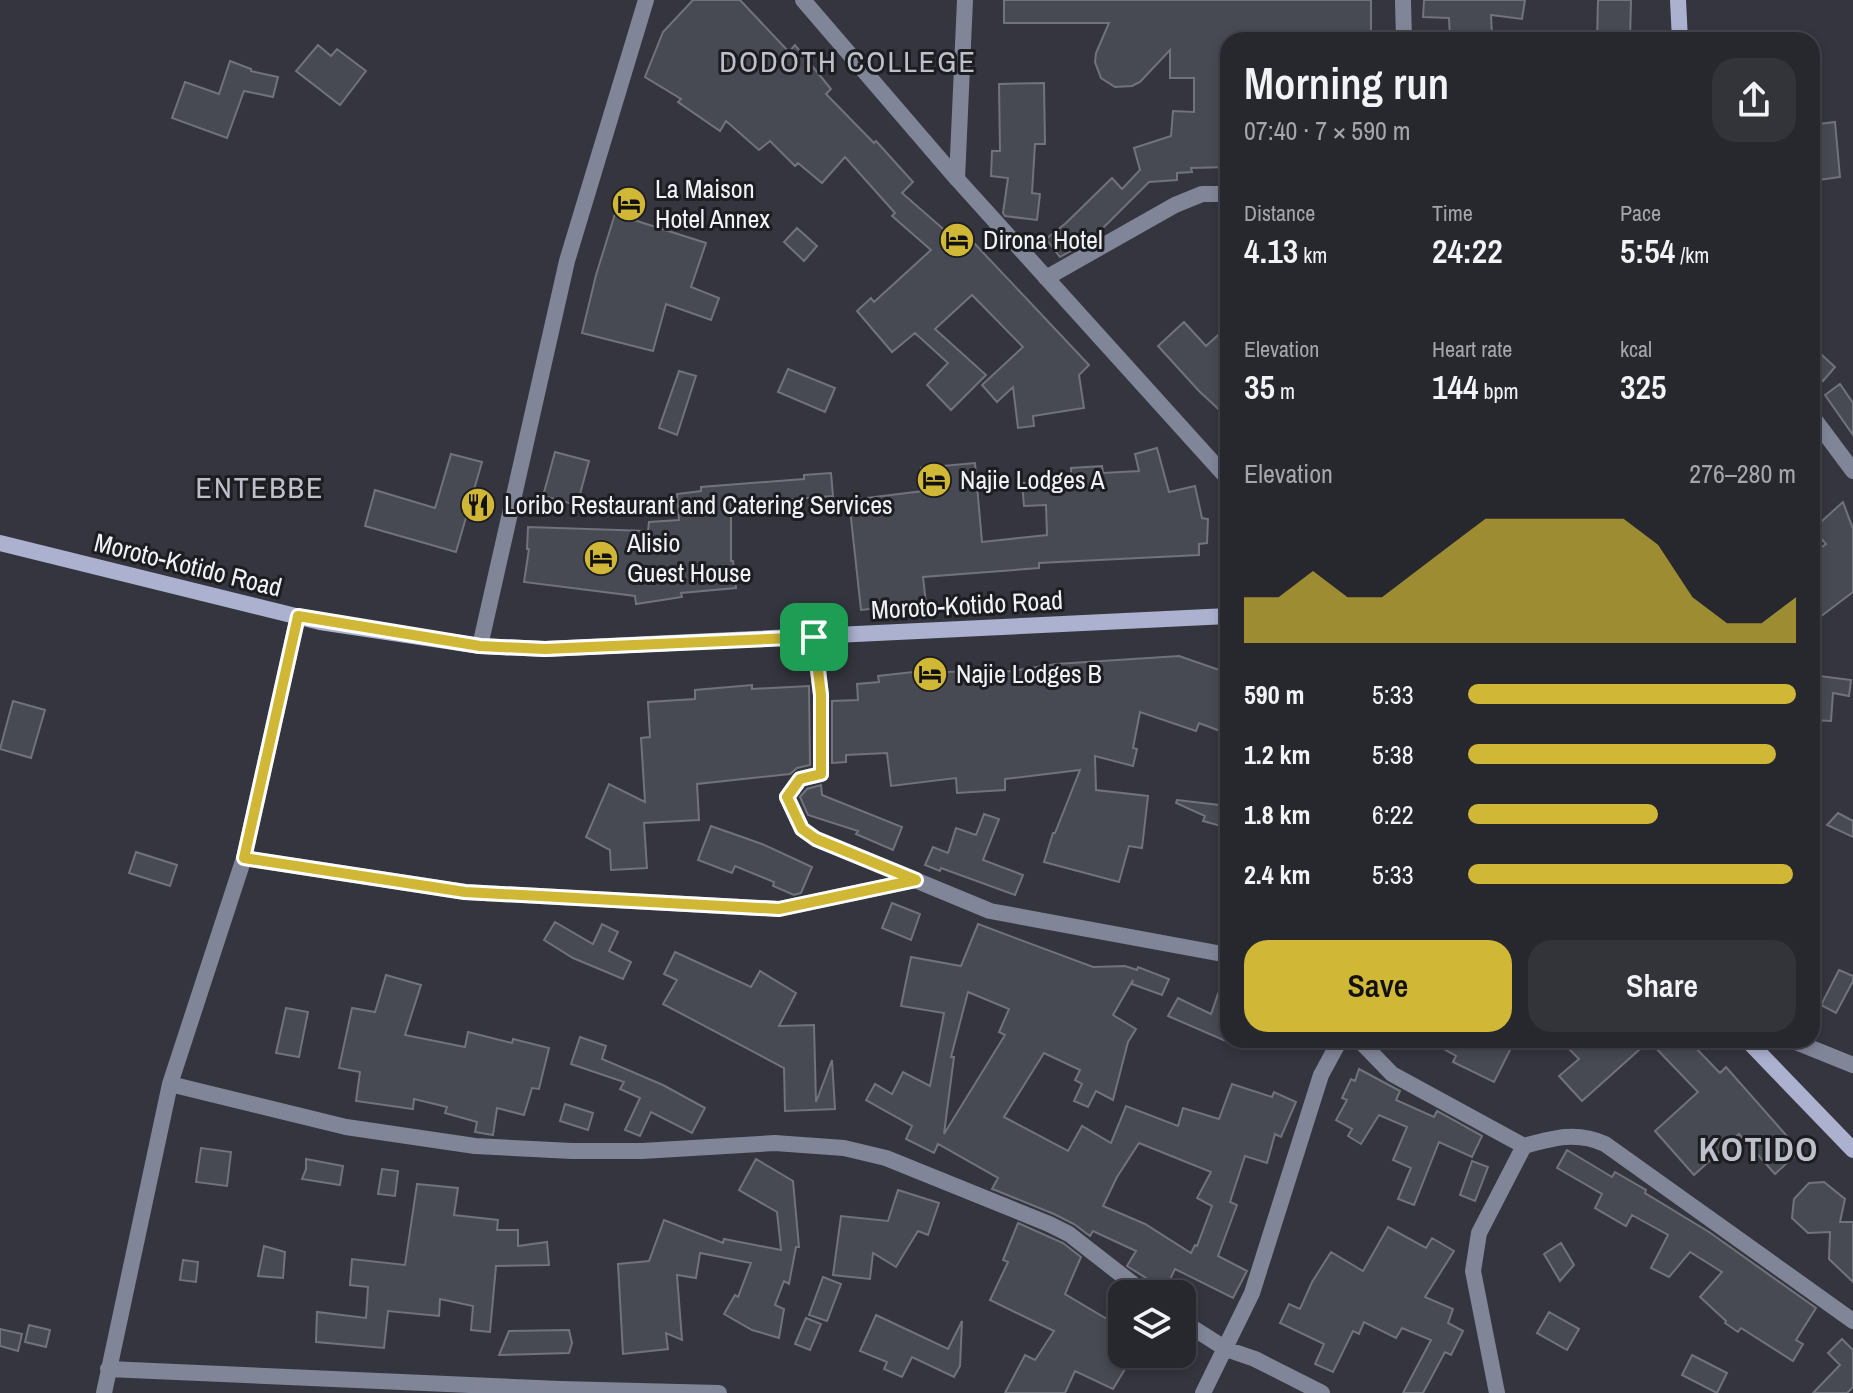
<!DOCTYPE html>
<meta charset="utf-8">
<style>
body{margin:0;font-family:"Archivo Narrow",sans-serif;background:#33343a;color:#f1f3f6;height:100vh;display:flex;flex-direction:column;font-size:30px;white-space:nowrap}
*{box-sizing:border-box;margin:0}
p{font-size:26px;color:#a4a6aa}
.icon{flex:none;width:44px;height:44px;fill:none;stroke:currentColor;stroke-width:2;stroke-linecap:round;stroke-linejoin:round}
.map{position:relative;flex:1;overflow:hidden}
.drawer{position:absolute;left:1220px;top:32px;width:600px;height:1016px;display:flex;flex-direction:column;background:#27282e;border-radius:24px;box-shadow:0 4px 12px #0003,0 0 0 2px #43444a}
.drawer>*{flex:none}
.controls{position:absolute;left:1108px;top:1280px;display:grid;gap:16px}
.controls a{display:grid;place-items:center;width:88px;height:88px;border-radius:16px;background:#27282e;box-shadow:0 4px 12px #0003,0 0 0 2px #43444a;font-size:40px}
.pin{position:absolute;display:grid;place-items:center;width:68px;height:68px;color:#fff;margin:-34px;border-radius:16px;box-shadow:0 4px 12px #0006}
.round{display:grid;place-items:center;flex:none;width:84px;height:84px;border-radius:24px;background:#33343a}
.summary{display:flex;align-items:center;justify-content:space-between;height:136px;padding:0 24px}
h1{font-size:44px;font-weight:600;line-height:60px}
.figures{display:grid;grid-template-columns:repeat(3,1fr);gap:12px;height:136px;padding:8px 24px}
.figures div{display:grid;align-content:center}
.figures b{font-size:34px;font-weight:600}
.figures small{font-size:22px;font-weight:400}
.figures p{font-size:22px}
.chart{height:224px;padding:16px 24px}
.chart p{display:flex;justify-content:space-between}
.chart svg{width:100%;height:144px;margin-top:8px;fill:#d1b736;opacity:.7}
.cta{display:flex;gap:16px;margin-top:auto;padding:16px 24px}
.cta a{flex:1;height:92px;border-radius:24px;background:#d1b736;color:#111;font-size:32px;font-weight:600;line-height:92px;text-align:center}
.cta a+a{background:#33343a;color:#f1f3f6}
ul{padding:0 24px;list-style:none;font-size:26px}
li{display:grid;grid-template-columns:128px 96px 1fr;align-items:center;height:60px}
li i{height:20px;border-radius:10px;background:#d1b736}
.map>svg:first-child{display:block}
.building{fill:#484a53;stroke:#70727c;stroke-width:2;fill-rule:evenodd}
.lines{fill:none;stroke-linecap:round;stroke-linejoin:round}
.street{stroke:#818598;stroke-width:16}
.secondary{stroke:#abb1cf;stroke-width:16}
.route-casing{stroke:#fff;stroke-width:16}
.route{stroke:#d1b736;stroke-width:10}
.labels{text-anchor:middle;stroke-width:6;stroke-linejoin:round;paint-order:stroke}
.poi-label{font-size:26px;fill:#f2f3f9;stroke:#1c1d21;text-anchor:start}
.street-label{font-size:26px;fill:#f2f3f9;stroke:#1c1d21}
.quarter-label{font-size:30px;letter-spacing:2px;fill:#bec0cb;stroke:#1c1d21}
.district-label{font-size:34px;font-weight:bold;letter-spacing:2px;fill:#bec0cb;stroke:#1c1d21}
</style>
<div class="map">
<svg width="1853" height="1393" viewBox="0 0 1853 1393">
<rect width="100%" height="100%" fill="#34353e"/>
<path class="building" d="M693,0H740L789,52L795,45L831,89L826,94L874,143L876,141L913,182L902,193L949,234L958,226L1089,365L1079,375L1084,408L1033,416L1034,426L1018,428L1013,387L997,402L982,385L1023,347L972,295L935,329L986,375L951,410L927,385L948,363L915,333L892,352L857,311L871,298L874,302L931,250L892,216L895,213L845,157L822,183L798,163L795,166L770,141L759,150L726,121L720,131L678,102L681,99L645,77L663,32Z
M1004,0H1371V40H1228V167L1191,168L1192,172L1177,173V180L1149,182L1092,239L1060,257L1046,239L1066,223L1112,178L1122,189L1140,170L1134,148L1171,136L1173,111L1194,112V78H1170V50L1140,82L1132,86L1115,87L1101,78L1095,62L1096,53L1109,23H1004Z
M1424,0H1525L1522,19L1491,15L1492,37L1450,40L1449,18L1423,17Z
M1598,0H1631L1630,40H1597Z
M318,45L331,56L337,49L366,71L340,105L296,71Z
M230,61L251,69V71L278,77L273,97L244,91L227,138L172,118L185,82L219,94Z
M1044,83L1045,144H1035L1032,193L1040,194L1037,220L1005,216L1003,213L1008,178L991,176L992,151H1000L999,84Z
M1835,122L1840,177L1812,181V125Z
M615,214L706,243L691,287L719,298L711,320L666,304L653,351L582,333L596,275Z
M797,228L817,246L804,261L784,242Z
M1184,322L1206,346L1228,326V418L1199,391L1158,346Z
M1812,346L1835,367L1823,381L1812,371Z
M788,369L835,388L825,412L778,392Z
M679,371L696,376L677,435L659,428Z
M1840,384L1853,403V435L1825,395Z
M1157,448L1169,492L1195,486L1202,518L1208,519L1207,543L1199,544V555L1039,563V568L923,577L926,603L861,610L849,500L923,491L921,468L975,463L982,542L1047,535L1046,505L1024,506L1022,483L1045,481V476L1071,475V468L1102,466L1103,473L1139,471L1135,454Z
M555,452L589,461L577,505L543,496Z
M451,454L482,462L456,552L365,526L375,490L435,508Z
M831,473L833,496L731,504V561H733L736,588L681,593L682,597L636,604L635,596L524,582L529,549H527L528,527L648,531L649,522L679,520L677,494L701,491V487L804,479V475Z
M1843,502L1853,529V592L1812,623V554L1826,544L1813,529Z
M1179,656L1228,673V734L1199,723L1196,731L1140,712L1133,748L1137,749L1133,766L1095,756L1096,790L1148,796L1142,848L1129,846L1119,882L1044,862L1053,833H1055L1080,770L1005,779V790L957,793L956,778L891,786L887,753L846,755V762L832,763V701L858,700L857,684L879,682L878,676L931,670V673L999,669V673L1056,664Z
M1812,675L1851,680L1849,696L1833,693L1831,721L1812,720Z
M752,685V689L809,686L810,765L797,768L790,774L697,784L699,820L644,823L647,868L611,870L610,850L586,837L609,784L645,802L641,738L650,737L648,702L695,699V690Z
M13,701L45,710L31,758L0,749Z
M821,785L822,795L902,827L893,850L856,834L858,831L808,815L800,797L807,789Z
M1177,800L1228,806V828L1203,821L1205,816L1176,803Z
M1838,813L1853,821V837L1827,825Z
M984,814L999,819L983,860L1023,875L1015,895L941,868L940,871L925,865L933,847L948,853L956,828L976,835Z
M711,826L762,844L812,867L801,893L794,895L773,886L774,882L735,866L732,873L698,860Z
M136,852L177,865L170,886L129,873Z
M892,903L920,914L911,940L882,928Z
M555,922L593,944L602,924L618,932L609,951L631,962L623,979L573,958L544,940Z
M978,924L1093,967L1125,966L1137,970L1138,967L1169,979L1162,995L1132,984L1133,980L1113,1015L1136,1029L1128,1042L1113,1100L1096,1091L1088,1107L1074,1101L1082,1084L1075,1080L1080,1070L1044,1053L1004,1117L1068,1151L1082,1126L1111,1143L1126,1106L1178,1126L1183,1108L1219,1119L1232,1084L1272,1097L1274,1092L1296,1102L1281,1137L1275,1134L1267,1163L1245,1156L1230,1202L1237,1205L1218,1256L1247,1271L1233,1298L1175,1269L1165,1290L1127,1266L1136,1251L1093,1231L1090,1236L1074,1224L1054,1214L995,1190L992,1189L998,1178L938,1144L934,1153L906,1139L912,1126L866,1100L875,1084L892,1094L903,1072L930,1086L944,1013L901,1006L911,957L961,966ZM968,992L1009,1009L999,1032L1005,1035L944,1134L954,1057H951ZM1139,1143L1211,1172L1197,1198L1212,1206L1197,1246L1195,1245L1191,1253L1145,1224L1103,1206L1117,1177Z
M675,952L751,987L760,971L796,993L779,1026L814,1025L816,1102L832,1060L835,1109L785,1111L784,1068L663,1004L677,980L664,974Z
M1839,970L1853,976V981L1836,1013L1821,1005Z
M1226,971H1228V1042L1168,1016L1178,998L1211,1014Z
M386,975L421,985L405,1035L465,1047L468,1032L512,1043L513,1039L549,1048L539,1089L532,1088L524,1115L497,1108L493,1135L475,1132L477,1122L445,1113L447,1107L414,1099L413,1109L356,1101L360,1072L339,1068L352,1008L375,1012Z
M286,1008L308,1012L299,1057L276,1053Z
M580,1037L606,1046L602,1059L663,1085L705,1108L692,1133L651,1112L640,1136L625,1130L640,1098L620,1089L624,1082L571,1064Z
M1428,1040H1515L1494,1082L1453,1062L1456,1056Z
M1560,1040H1688L1720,1073L1726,1067L1800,1151L1775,1174L1739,1134L1694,1175L1655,1131L1698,1092L1649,1041L1582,1101L1559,1076L1579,1059Z
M1359,1069L1400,1091L1396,1100L1434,1117L1437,1111L1482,1136L1472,1157L1439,1142L1414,1205L1398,1199L1411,1168L1393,1160L1407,1127L1379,1115L1361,1144L1348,1136L1352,1129L1336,1120L1347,1100L1342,1098L1351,1079L1355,1081Z
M565,1104L593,1113L588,1130L560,1121Z
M201,1148L231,1152L227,1186L196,1182Z
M1567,1150L1612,1177L1615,1172L1646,1190L1645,1193L1709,1232L1816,1308L1796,1340L1803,1344L1793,1361L1741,1328L1738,1332L1725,1323L1726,1321L1700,1297L1722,1272L1690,1252L1669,1277L1651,1268L1668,1235L1632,1215L1626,1226L1595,1208L1602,1194L1557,1168Z
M306,1159L343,1166L340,1185L302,1179L306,1169Z
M756,1159L793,1181L799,1247H796L789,1284L784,1281L775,1305L784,1309L779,1338L752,1330L724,1314L735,1295L738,1297L751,1263L700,1253L696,1278L677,1275L682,1340L666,1333L668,1349L623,1354L618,1264L649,1261L664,1220L723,1243L724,1239L781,1250L777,1212L739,1190Z
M1472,1161L1488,1167L1475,1201L1460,1195Z
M382,1169L398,1171L395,1196L378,1194Z
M1824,1182L1845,1199L1840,1222H1853V1282L1829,1259L1830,1232L1808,1233L1792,1218L1794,1199L1809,1183Z
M417,1184L458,1188L454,1215L498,1220L497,1230H518V1246L547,1242L549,1265L496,1266L490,1332L471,1330L473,1306L440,1299L439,1316L388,1311L384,1348L316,1342L317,1312L366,1318L368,1287L350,1285L352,1259L405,1265Z
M898,1190L939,1203L928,1235L918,1231L896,1267L873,1253L870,1279L833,1275L841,1216L888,1221Z
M1018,1223L1063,1243L1081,1257L1065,1294L1122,1328V1354H1134L1113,1389L1075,1371L1065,1393H1005L1025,1355L1035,1360L1054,1331L990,1300L1008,1262L1003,1260Z
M1388,1227L1426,1248L1432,1238L1454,1251L1425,1297L1453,1309L1448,1323L1463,1331L1451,1355L1445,1352L1423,1393H1403L1431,1340L1402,1328L1396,1338L1364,1322L1359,1334L1353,1331L1333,1372L1315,1364L1324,1344L1280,1323L1289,1304L1300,1309L1312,1282L1331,1252L1363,1271Z
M1561,1243L1574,1265L1560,1281L1544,1254Z
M264,1246L285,1252L283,1278L258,1276Z
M183,1260L198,1262L196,1282L180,1280Z
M823,1277L841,1284L827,1321L809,1315Z
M1549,1312L1579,1329L1567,1350L1537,1333Z
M876,1315L948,1349L962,1321L960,1366L954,1377L912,1357L902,1377L884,1369L887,1362L860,1351Z
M806,1318L821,1324L810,1350L795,1344Z
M29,1325L50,1330L46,1347L25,1342Z
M0,1329L22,1334L18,1351L0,1346Z
M569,1330L572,1343L569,1353L499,1355L509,1331Z
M1842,1339L1853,1350V1387L1847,1393H1813L1840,1365L1828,1353Z
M1692,1355L1727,1373L1717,1393L1682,1375Z"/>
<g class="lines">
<path class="street" d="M803,0L957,179L1228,479
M1403,0L1404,40
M957,179L965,0
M1046,278L1175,205L1202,194H1228
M1812,416L1853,471
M814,637L821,695V774L800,779L787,797L802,829L816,839L990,911L1228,955
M480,646L567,261L646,0
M244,858L465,892L779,909L916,880
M1359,1040L1392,1074L1524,1146C1553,1138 1576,1131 1605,1144L1853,1321
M1791,1040L1853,1065
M170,1084L346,1127L475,1146L572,1151H642L775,1143L844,1148L886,1158L1049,1224L1069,1234L1146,1294
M1182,1321L1226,1349L1255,1359L1322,1393
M108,1369L560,1389L719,1393
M104,1393L170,1084L244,858L298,616
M1203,1393L1252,1293L1321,1075L1340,1040
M1497,1393L1473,1271L1479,1233L1524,1146"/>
<path class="secondary" d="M1678,0L1680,40
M0,543L320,622L480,646L545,649L1228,616
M1747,1040L1853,1150"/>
</g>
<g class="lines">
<g class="route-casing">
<path id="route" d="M298,616L480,646L545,649L814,637L821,695V774L800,779L787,797L802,829L816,839L916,880L779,909L465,892L244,858Z"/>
</g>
<use href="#route" class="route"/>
</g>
<defs>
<g id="hotel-disc" transform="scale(1.8)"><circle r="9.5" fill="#d1b736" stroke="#1c1d21"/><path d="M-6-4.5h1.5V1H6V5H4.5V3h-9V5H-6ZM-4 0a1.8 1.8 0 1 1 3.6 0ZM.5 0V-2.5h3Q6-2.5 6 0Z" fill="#111"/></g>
<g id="restaurant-disc" transform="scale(1.8)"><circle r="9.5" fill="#d1b736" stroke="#1c1d21"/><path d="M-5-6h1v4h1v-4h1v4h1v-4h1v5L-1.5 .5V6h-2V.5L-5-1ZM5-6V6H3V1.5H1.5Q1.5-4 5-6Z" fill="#111"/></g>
</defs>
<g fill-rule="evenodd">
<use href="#hotel-disc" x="629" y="204"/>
<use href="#hotel-disc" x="957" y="240"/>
<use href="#hotel-disc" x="934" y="480"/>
<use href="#restaurant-disc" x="478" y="505"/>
<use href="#hotel-disc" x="601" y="558"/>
<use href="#hotel-disc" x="930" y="674"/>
</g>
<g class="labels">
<g class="poi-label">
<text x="655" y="198">La Maison<tspan x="655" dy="30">Hotel Annex</tspan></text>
<text x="983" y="249">Dirona Hotel</text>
<text x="960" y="489">Najie Lodges A</text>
<text x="504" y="514">Loribo Restaurant and Catering Services</text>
<text x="627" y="552">Alisio<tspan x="627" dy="30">Guest House</tspan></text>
<text x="956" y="683">Najie Lodges B</text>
</g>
<g class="street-label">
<text transform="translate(188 565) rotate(14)" y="9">Moroto-Kotido Road</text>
<text transform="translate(967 605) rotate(-3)" y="9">Moroto-Kotido Road</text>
</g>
<g class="quarter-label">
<text x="848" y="72">DODOTH COLLEGE</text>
<text x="260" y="498">ENTEBBE</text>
</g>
<g class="district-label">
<text x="1759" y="1161">KOTIDO</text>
</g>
</g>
</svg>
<div class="controls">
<a><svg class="icon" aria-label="layers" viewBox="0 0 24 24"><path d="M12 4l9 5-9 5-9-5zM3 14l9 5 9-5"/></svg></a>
</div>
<div class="pin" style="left:814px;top:637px;background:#1e9e55"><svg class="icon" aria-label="arrive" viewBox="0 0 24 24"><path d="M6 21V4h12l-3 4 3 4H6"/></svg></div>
<section class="drawer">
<div class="summary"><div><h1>Morning run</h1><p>07:40 · 7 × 590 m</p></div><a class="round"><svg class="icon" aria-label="share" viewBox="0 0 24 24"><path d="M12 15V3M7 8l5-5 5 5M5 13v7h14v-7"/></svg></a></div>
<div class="figures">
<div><p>Distance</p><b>4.13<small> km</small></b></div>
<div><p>Time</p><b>24:22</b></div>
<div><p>Pace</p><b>5:54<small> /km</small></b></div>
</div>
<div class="figures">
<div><p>Elevation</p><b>35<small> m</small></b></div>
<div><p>Heart rate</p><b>144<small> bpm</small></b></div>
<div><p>kcal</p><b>325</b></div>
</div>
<div class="chart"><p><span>Elevation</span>276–280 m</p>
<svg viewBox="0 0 160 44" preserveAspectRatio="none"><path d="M0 44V30L10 30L20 22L30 30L40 30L50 22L60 14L70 6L80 6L90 6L100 6L110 6L120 14L130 30L140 38L150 38L160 30V44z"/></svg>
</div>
<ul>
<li><b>590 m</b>5:33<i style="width:100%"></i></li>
<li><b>1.2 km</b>5:38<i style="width:94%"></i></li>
<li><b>1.8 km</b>6:22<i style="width:58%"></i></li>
<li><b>2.4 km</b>5:33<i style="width:99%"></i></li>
</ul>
<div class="cta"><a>Save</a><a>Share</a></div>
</section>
</div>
